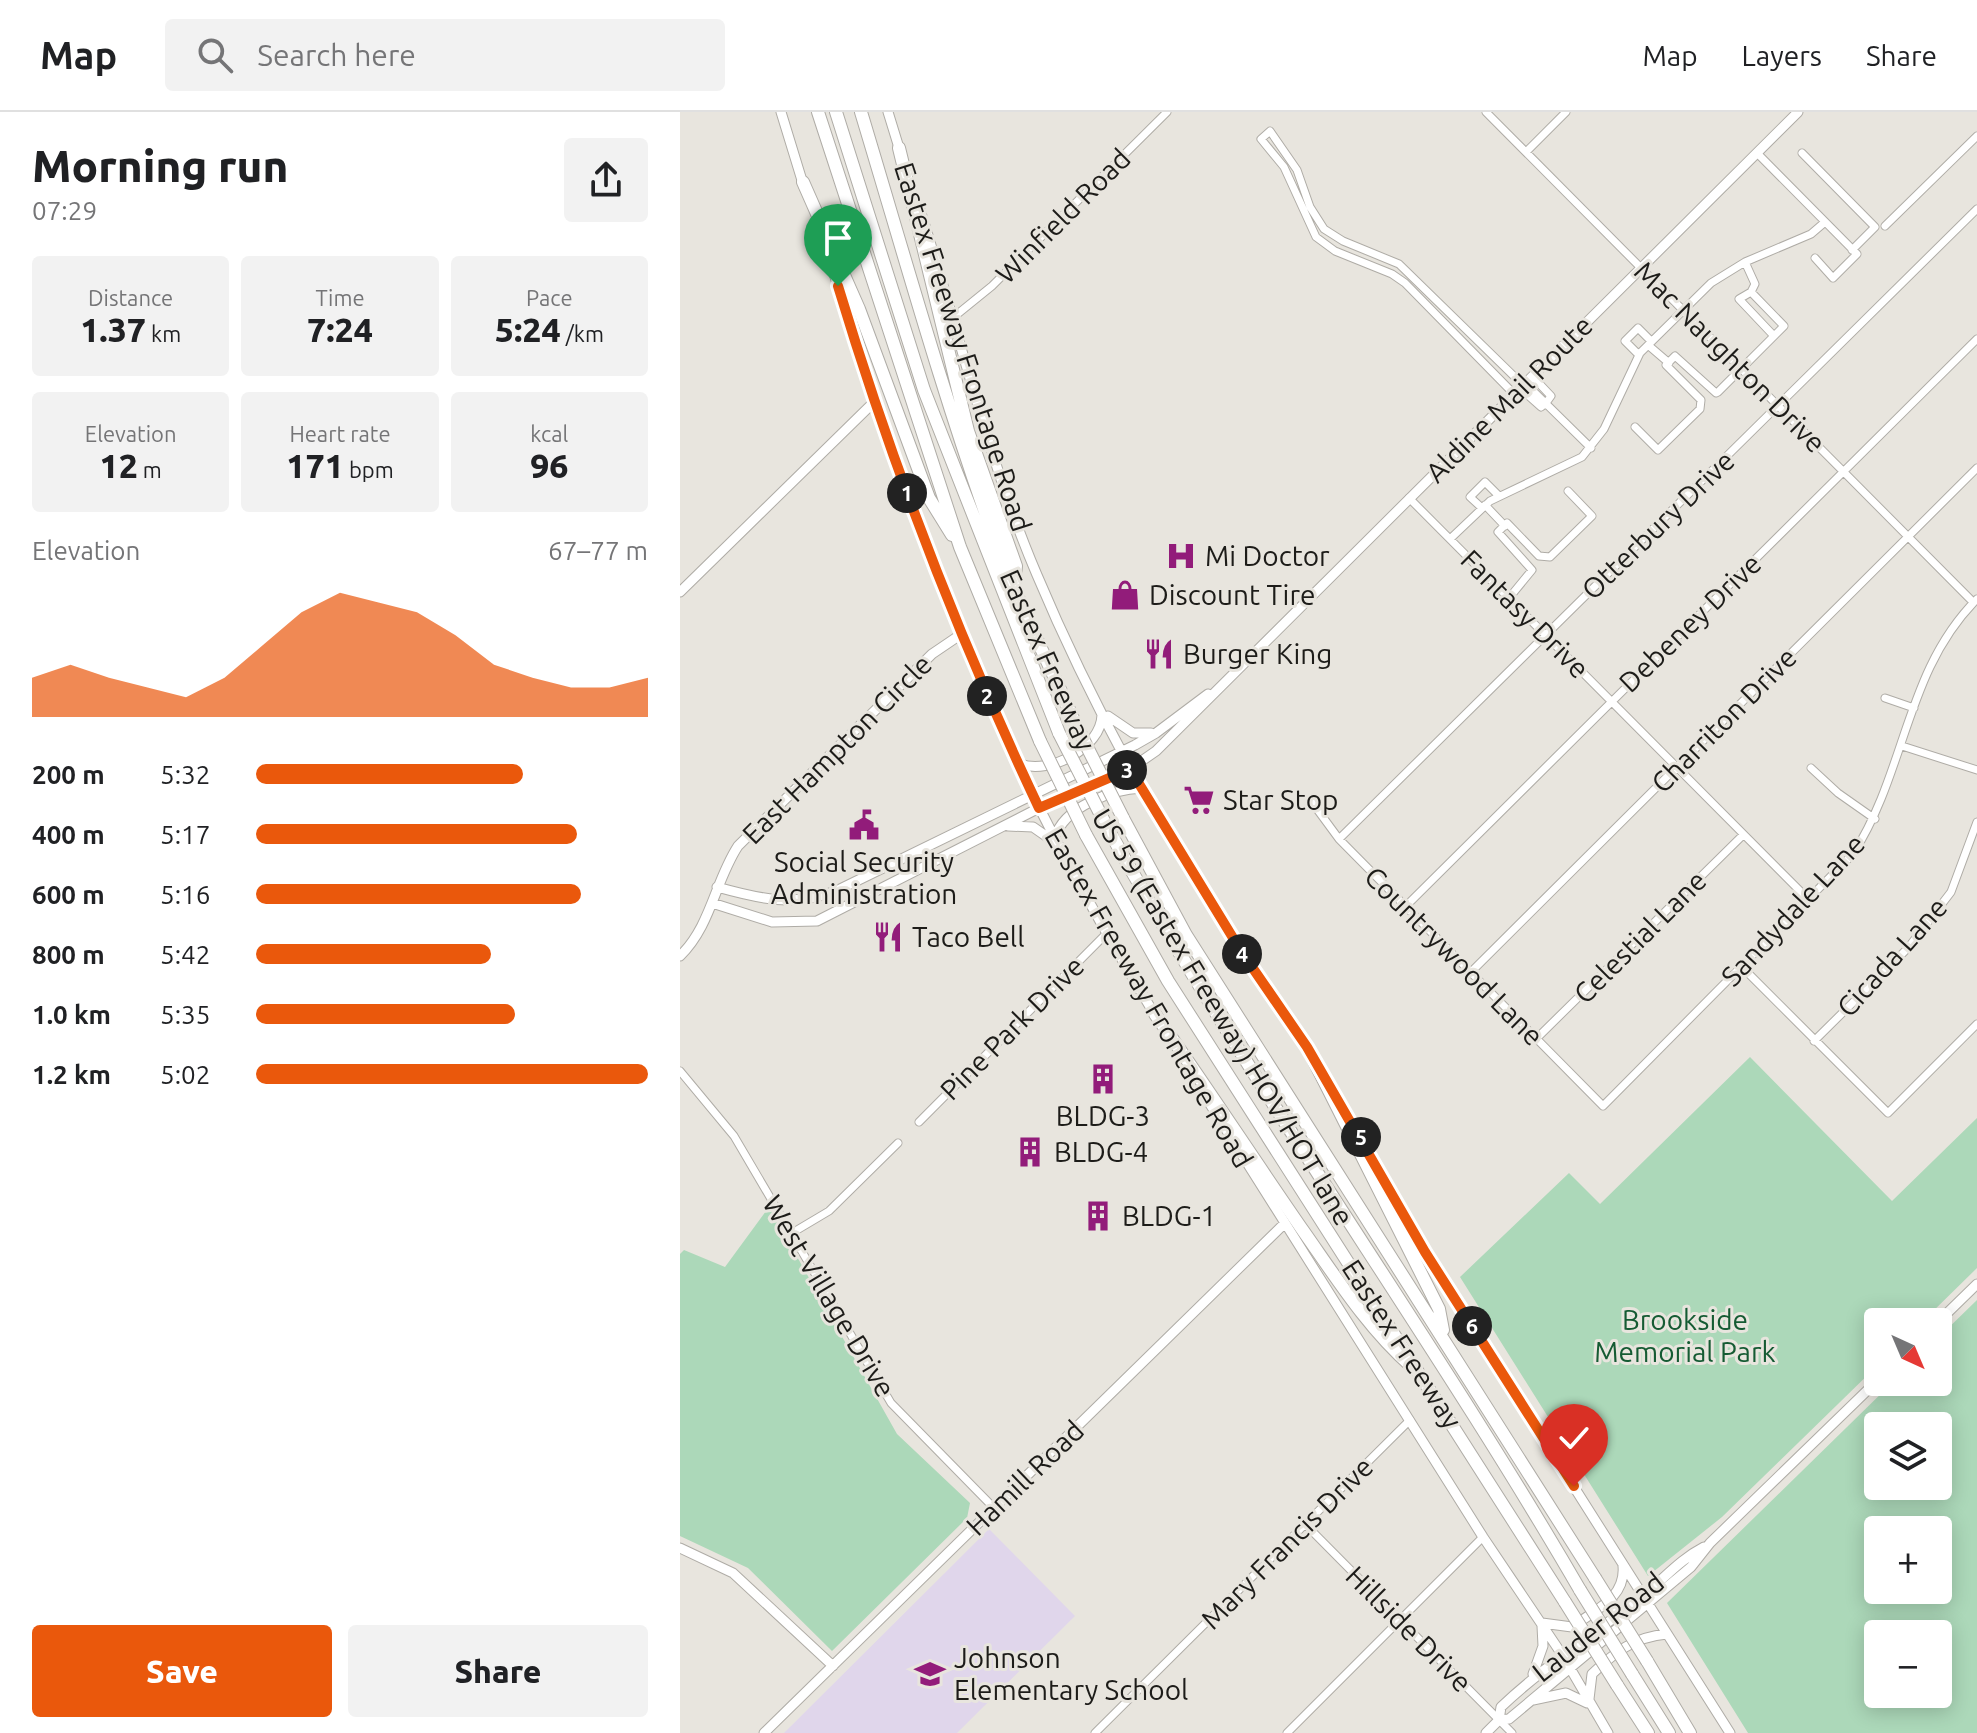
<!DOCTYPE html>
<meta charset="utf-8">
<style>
body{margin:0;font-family:Ubuntu,sans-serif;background:#f2f2f2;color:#202124;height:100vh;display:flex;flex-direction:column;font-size:30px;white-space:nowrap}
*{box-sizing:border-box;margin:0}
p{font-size:26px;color:#757577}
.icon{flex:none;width:44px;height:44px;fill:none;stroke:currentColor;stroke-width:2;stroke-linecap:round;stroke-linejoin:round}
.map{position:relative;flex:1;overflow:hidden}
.sheet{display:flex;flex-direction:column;background:#fff;width:680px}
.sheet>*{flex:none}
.needle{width:52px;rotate:136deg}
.fabs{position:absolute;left:1184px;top:1196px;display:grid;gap:16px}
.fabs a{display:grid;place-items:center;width:88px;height:88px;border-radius:8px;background:#fff;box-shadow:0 4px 20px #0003;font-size:40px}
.pin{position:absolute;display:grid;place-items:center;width:68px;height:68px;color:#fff;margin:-82px -34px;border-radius:50% 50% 50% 0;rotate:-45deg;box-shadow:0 0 8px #0007}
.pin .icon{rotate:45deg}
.km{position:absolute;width:40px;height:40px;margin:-20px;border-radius:50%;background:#222;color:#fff;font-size:22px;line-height:40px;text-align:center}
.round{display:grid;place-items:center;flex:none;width:84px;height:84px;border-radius:8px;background:#f2f2f2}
.summary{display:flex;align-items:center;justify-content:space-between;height:136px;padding:0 32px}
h1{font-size:44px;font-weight:800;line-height:60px}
.stats{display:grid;grid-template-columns:repeat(3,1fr);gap:12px;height:136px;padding:8px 32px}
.stats div{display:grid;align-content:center;border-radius:8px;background:#f2f2f2;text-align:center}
.stats b{font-size:34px;font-weight:800}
.stats small{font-size:22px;font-weight:400}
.stats p{font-size:22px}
.chart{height:224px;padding:16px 32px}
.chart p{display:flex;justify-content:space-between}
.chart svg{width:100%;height:144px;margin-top:8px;fill:#ea580c;opacity:.7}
.primary-button{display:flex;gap:16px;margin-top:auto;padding:16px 32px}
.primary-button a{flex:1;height:92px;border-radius:8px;background:#ea580c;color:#fff;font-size:32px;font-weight:800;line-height:92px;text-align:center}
.primary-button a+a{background:#f2f2f2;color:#202124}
ul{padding:0 32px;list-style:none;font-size:26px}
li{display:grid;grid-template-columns:128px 96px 1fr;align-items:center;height:60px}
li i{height:20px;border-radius:10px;background:#ea580c}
header{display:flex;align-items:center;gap:48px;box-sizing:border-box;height:112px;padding:0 40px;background:#fff;border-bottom:2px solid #e0e0e0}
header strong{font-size:38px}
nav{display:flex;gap:44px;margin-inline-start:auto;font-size:28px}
.search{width:560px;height:72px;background:#f2f2f2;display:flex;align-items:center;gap:20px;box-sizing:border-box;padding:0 28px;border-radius:8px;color:#757577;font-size:30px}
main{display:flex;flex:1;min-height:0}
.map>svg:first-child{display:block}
.education{fill:#e0d6eb}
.green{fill:#acd8b9;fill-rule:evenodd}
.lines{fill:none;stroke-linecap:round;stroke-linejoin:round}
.street-casing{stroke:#afaca6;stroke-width:9}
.secondary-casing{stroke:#afaca6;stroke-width:11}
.highway-casing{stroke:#afaca6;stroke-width:14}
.street{stroke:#fff;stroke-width:7}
.secondary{stroke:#fff;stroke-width:9}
.highway{stroke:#fff;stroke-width:12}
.highway-bridge-casing{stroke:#afaca6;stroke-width:14;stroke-linecap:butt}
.highway-bridge{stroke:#fff;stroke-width:12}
.route-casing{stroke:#fff;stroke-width:16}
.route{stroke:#ea580c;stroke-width:10}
.labels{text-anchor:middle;stroke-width:6;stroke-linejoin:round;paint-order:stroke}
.street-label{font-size:28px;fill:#1d1c19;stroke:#e8e5de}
.poi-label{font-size:28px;fill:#1d1c19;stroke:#e8e5de;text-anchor:start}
.park-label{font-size:28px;fill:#155b33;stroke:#e8e5de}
</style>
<header>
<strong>Map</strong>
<div class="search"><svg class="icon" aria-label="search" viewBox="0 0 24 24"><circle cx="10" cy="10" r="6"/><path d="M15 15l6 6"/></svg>Search here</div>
<nav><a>Map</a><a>Layers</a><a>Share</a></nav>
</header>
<main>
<section class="sheet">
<div class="summary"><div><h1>Morning run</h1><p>07:29</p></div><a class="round"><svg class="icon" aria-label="share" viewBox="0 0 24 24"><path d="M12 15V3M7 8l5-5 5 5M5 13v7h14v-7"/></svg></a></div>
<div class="stats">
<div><p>Distance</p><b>1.37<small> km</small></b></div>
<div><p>Time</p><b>7:24</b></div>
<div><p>Pace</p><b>5:24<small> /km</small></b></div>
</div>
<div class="stats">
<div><p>Elevation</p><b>12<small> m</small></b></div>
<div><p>Heart rate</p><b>171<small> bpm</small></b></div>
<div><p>kcal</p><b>96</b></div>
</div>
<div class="chart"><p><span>Elevation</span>67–77 m</p>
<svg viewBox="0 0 160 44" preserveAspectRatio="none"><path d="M0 44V32L10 28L20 32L30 35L40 38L50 32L60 22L70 12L80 6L90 9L100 12L110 19L120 28L130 32L140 35L150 35L160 32V44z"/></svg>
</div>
<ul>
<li><b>200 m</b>5:32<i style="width:68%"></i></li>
<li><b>400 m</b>5:17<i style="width:82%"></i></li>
<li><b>600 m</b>5:16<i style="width:83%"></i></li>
<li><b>800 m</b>5:42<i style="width:60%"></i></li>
<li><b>1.0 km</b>5:35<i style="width:66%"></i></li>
<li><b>1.2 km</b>5:02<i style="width:100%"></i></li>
</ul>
<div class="primary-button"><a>Save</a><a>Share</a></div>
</section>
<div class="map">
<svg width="1297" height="1621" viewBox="0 0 1297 1621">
<rect width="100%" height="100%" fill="#e8e5de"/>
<path class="education" d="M309,1417L395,1504L277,1621H104Z"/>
<path class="green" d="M1070,945L1212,1089L1297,1006V1156L1242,1210H1198V1253L1042,1405L968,1464L780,1165L889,1061L920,1092Z
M89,1095L217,1322L290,1391L287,1406L152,1539L68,1456L0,1424V1142L4,1138L45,1155Z
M1297,1188V1621H1068L987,1491L1213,1270H1258V1226ZM1198,1314H1258V1374H1198ZM1258,1418V1478H1198V1418ZM1258,1522V1582H1198V1522Z"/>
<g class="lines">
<g class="street-casing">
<path id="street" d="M806,0L1293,490
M846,40L886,0
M1077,41L1177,142L1153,166L1135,146
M1122,41L1195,115L1172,138
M1205,114L1297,24
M1065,150L1075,172L1071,180
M275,204L312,174L487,0
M968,233L989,251
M959,243L945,229L958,216L971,229
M853,265L871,284L866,291
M846,272L911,336
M841,277L861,295L866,291
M835,283L725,171L712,162L655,139L636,125L604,55L581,27L590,19L617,58L630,95L644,117L663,129L719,152L844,274
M955,315L978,338L1020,297L1021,288L986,253L995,244L1036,281L1038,280L1104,214L1071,180L1059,187L1094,224
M729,386L1130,789
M805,393L825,414
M802,396L790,385L805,370L819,384
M770,427L810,389L902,345L924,317L960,241L1031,171L1065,150L1131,122L1145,110
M829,486L852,458L818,420L827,411L859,444L870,445L912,404L888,379
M1205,586L1234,596
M1222,634L1297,658
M1131,656L1158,681L1195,707
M631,689L659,727L923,994L1173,742C1227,658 1225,559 1297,487
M659,727L1297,97
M725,795L1297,227
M1062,855L1208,1001L1297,912
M791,860L1297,356
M857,926L1063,723
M1134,929L1228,836L1271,780L1297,710
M0,959L54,1024L211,1291L314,1396
M239,1010L426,822
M112,1121L149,1099L218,1031
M626,1413L832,1621
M415,1621L730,1308
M607,1621L803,1425"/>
</g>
<g class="secondary-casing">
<path id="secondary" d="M101,0L124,75
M208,0L220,39
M239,95C279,217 306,344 357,463C412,594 483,721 561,840C583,873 608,905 629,939
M141,123C186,257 227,393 281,524C335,658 403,785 478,908
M0,480L193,291
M428,604L453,621H471
M340,652C370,663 421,636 422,603
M328,714L353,715L376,731
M375,726C383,695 433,677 462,676
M37,775C80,787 113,795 156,779L455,633L476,621L528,582
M32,791L92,810L137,809L359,696L450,657L476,639L1118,0
M0,844C31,814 35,769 58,734L252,542L280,523
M530,992L803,1425L883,1544L928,1621
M666,1000L745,1140L1050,1621
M1258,1210L1297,1172
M0,1436L53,1461L153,1554
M862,1511L892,1515C915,1498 946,1486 943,1454
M853,1562L863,1534L862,1514
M909,1587L912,1562C935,1540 954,1525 987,1522
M853,1588L886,1581L907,1591
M819,1608L821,1595C864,1554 915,1522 961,1485C983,1468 999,1448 1024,1435
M84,1621L605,1111
M806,1621L819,1608L829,1607L1011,1455L1030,1431L1198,1268"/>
</g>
<g class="highway-casing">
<path id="highway" d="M138,0L280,435L360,629
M156,0L244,278L379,621
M181,0C223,139 262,280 311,417C334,484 367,546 395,611
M219,36L288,319L336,454L334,474
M123,70L179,197L249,386L272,423
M443,706L506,823L915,1466
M426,713C571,977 749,1218 900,1478
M406,723L488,869L885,1490
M475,902C526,974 574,1048 624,1120C657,1167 688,1216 731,1254
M627,935L759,1197L763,1218
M967,1549L1010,1621
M952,1562L989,1621
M937,1573L968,1621"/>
</g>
<use href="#street" class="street"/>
<use href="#secondary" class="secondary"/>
<use href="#highway" class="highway"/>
<g class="highway-bridge-casing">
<path id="highway-bridge" d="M395,611L443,706
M379,621L426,713
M360,629L406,723
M915,1466L967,1549
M900,1478L952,1562
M885,1490L937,1573"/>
</g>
<use href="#highway-bridge" class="highway-bridge"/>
</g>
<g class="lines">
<g class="route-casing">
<path id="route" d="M158,174C212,353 279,527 359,696L450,657L561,839L627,935L745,1140L894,1374"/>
</g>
<use href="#route" class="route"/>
</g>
<defs>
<g id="hospital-bare" transform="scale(2.4)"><path d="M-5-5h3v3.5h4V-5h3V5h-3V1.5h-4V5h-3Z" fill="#921c7a" stroke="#e8e5de" stroke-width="2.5" paint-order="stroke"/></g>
<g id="shop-bare" transform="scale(2.4)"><path d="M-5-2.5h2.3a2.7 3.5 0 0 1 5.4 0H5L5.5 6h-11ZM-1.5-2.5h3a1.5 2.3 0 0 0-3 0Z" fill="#921c7a" stroke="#e8e5de" stroke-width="2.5" paint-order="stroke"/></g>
<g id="restaurant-bare" transform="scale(2.4)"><path d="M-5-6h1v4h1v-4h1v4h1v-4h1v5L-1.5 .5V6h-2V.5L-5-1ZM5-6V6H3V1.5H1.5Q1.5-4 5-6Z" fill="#921c7a" stroke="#e8e5de" stroke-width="2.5" paint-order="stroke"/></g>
<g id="supermarket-bare" transform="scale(2.4)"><path d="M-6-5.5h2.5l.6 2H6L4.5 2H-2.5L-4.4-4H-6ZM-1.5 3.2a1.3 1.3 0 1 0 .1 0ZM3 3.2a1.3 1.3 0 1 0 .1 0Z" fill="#921c7a" stroke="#e8e5de" stroke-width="2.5" paint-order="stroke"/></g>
<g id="civic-bare" transform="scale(2.4)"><path d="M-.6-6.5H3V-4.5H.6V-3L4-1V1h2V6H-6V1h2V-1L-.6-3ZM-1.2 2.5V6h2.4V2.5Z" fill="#921c7a" stroke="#e8e5de" stroke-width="2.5" paint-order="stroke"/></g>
<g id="building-bare" transform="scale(2.4)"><path d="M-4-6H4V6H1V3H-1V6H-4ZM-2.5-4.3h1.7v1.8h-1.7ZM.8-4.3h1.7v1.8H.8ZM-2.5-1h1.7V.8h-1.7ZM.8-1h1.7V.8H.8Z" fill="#921c7a" stroke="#e8e5de" stroke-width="2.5" paint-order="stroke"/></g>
<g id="school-bare" transform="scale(2.4)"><path d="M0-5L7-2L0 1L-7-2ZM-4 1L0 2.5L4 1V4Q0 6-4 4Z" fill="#921c7a" stroke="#e8e5de" stroke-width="2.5" paint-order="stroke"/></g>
</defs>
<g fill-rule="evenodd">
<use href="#hospital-bare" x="501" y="444"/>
<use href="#shop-bare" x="445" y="483"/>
<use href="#restaurant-bare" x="479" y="542"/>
<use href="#supermarket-bare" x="519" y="688"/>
<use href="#civic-bare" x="184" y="713"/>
<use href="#restaurant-bare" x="208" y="825"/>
<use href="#building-bare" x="423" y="967"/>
<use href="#building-bare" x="350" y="1040"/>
<use href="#building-bare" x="418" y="1104"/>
<use href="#school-bare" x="250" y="1562"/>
</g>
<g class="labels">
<g class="street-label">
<text transform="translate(383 104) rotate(-45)" y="10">Winfield Road</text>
<text transform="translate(283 235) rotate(72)" y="10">Eastex Freeway Frontage Road</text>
<text transform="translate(1050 245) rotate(45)" y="10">Mac Naughton Drive</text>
<text transform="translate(829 287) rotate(-45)" y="10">Aldine Mail Route</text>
<text transform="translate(978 413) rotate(-44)" y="10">Otterbury Drive</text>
<text transform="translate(845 502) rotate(45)" y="10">Fantasy Drive</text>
<text transform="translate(1010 511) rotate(-44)" y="10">Debeney Drive</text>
<text transform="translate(368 548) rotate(66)" y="10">Eastex Freeway</text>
<text transform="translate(1044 608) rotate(-45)" y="10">Charriton Drive</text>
<text transform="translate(157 637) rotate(-45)" y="10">East Hampton Circle</text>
<text transform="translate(1113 798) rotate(-47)" y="10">Sandydale Lane</text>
<text transform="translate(960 825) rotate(-45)" y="10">Celestial Lane</text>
<text transform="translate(774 844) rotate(45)" y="10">Countrywood Lane</text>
<text transform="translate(1212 845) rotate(-48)" y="10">Cicada Lane</text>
<text transform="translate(469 886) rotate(60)" y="10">Eastex Freeway Frontage Road</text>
<text transform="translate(543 905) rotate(59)" y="10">US 59 (Eastex Freeway) HOV/HOT lane</text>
<text transform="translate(332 916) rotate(-45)" y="10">Pine Park Drive</text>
<text transform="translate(149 1184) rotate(59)" y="10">West Village Drive</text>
<text transform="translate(722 1232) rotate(57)" y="10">Eastex Freeway</text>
<text transform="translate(345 1366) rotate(-44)" y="10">Hamill Road</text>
<text transform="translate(607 1431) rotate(-45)" y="10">Mary Francis Drive</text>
<text transform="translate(918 1515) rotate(-38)" y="10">Lauder Road</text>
<text transform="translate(729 1517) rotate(45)" y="10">Hillside Drive</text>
</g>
<g class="poi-label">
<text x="525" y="454">Mi Doctor</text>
<text x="469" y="493">Discount Tire</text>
<text x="503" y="552">Burger King</text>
<text x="543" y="698">Star Stop</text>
<text x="184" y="760" text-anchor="middle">Social Security<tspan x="184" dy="32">Administration</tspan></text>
<text x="232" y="835">Taco Bell</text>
<text x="423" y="1014" text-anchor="middle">BLDG-3</text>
<text x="374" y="1050">BLDG-4</text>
<text x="442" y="1114">BLDG-1</text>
<text x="274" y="1556">Johnson<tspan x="274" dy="32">Elementary School</tspan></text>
</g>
<g class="park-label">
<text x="1005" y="1218">Brookside<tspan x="1005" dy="32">Memorial Park</tspan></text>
</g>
</g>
</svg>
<div class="fabs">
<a><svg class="needle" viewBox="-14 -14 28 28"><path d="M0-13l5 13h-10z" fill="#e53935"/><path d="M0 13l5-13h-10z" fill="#757577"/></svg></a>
<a><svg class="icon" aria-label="layers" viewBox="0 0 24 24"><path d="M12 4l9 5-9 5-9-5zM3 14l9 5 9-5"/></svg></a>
<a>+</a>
<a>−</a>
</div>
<div class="pin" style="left:158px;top:174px;background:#1e9e55"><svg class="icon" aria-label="arrive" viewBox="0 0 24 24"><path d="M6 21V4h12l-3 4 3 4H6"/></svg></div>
<div class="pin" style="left:894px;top:1374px;background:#d93025"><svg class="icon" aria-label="check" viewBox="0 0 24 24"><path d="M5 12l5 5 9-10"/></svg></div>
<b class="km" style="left:227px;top:381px">1</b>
<b class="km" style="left:307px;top:584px">2</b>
<b class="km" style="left:447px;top:658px">3</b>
<b class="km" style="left:562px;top:842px">4</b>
<b class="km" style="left:681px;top:1025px">5</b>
<b class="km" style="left:792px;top:1214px">6</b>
</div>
</main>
